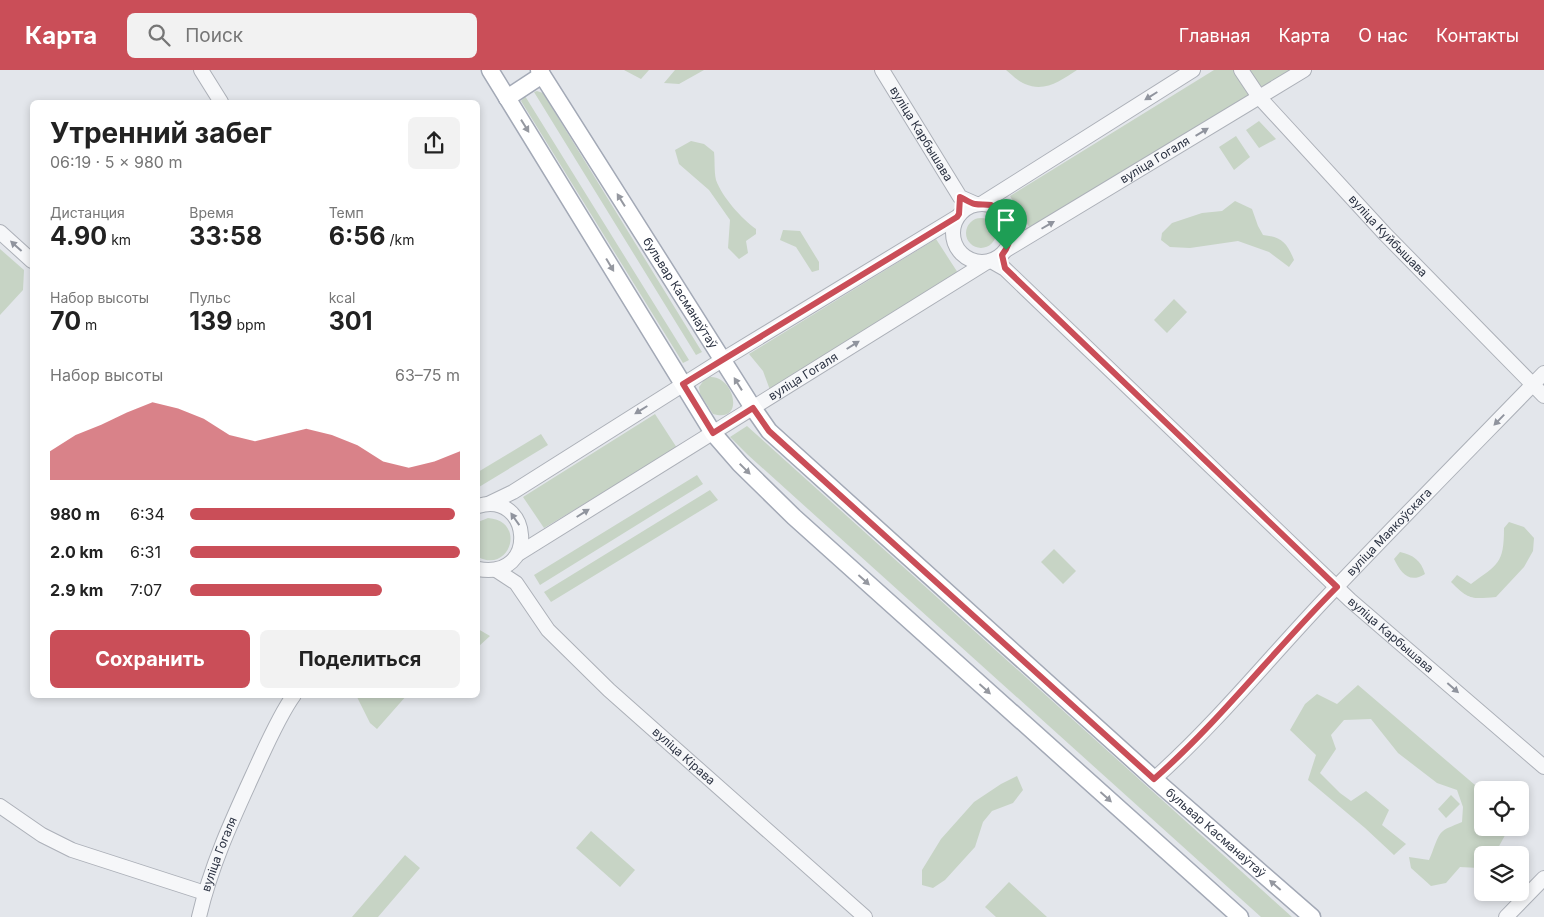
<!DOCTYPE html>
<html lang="ru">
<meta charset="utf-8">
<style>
body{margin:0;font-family:Inter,sans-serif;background:#f2f2f2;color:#222;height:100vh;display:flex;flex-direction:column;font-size:19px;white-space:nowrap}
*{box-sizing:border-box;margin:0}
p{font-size:16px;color:#767676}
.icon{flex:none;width:28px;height:28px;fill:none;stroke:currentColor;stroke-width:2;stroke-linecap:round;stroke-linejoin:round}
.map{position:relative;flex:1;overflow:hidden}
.side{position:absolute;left:30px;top:30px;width:450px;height:598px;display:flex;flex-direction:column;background:#fff;border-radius:8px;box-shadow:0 2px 8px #0003}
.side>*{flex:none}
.fabs{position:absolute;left:1474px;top:711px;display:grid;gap:10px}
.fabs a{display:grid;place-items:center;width:55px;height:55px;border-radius:8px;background:#fff;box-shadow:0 2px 8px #0003;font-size:25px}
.pin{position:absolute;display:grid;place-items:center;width:42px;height:42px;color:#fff;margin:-51px -21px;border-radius:50% 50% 50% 0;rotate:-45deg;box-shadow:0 0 5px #0007}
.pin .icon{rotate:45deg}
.round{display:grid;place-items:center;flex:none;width:52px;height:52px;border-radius:8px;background:#f2f2f2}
.overview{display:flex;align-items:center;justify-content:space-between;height:85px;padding:0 20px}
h1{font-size:28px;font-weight:700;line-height:38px}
.metrics{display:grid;grid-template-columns:repeat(3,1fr);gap:8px;height:85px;padding:5px 20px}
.metrics div{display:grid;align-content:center}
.metrics b{font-size:25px;font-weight:700}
.metrics small{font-size:14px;font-weight:400}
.metrics p{font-size:14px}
.chart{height:140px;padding:10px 20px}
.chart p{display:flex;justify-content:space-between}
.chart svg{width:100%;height:90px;margin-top:5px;fill:#ca4e58;opacity:.7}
.button{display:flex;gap:10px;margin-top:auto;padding:10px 20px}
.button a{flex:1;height:58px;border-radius:8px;background:#ca4e58;color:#fff;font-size:20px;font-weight:700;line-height:58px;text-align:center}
.button a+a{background:#f2f2f2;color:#222}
ul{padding:0 20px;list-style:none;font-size:16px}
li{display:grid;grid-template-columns:80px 60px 1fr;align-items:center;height:38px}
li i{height:12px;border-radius:6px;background:#ca4e58}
header{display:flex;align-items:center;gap:30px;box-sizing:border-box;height:70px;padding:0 25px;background:#ca4e58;color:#fff}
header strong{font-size:24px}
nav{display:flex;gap:28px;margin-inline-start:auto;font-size:18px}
.search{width:350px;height:45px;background:#f2f2f2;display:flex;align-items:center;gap:12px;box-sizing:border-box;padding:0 18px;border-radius:8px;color:#767676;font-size:19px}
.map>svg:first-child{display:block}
.green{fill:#c7d4c5}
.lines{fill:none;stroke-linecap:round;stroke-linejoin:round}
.minor-casing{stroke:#acb0b8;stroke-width:16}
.major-casing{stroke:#a3a9b6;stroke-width:19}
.minor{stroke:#f6f7f9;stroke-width:14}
.major{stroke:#fff;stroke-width:16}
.oneway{fill:#90949e}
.oneway2{fill:#9598a0}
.route-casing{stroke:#fff;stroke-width:10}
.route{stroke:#ca4e58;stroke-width:6}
.labels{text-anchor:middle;stroke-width:4;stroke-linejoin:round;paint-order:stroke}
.street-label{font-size:12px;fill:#2b3242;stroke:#f3f5f8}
</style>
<header>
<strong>Карта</strong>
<div class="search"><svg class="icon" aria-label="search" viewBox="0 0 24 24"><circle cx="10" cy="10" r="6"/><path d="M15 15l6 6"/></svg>Поиск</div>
<nav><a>Главная</a><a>Карта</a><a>О нас</a><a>Контакты</a></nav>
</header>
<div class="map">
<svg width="1544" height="847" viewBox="0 0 1544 847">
<rect width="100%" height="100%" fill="#e3e6eb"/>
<path class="green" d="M624,0H649L641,9Z
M675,0H704L679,14L664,13Z
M1006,0H1077C1061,10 1045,23 1025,14C1019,12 1012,5 1006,0Z
M1214,0H1291L1031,160L1010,126Z
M537,21L543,23L702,282L696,285L534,22Z
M525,26L689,290L683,293L521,31Z
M1259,51L1276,69L1259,78L1246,60Z
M1236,66L1250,87L1234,100L1219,77Z
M691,71L704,74L714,82C715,90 714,101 716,110C722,127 742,149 756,159V164L746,171L748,183L739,189L728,178L730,150L709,120L679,94L675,80Z
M1235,131L1252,139L1258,156L1263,165C1282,167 1287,173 1294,190L1289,197L1269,182L1238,171L1190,178L1170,177L1161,170L1162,163L1172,153L1202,143L1222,141Z
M966 163a15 15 0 1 1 30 0a15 15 0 1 1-30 0Z
M783,160L800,161L819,192V200L812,202L796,177L780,170Z
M936,169L958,203L770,320L763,301L749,284Z
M0,179L24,200L23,220L0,245Z
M1174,229L1187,242L1167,263L1154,250Z
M710,307C734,305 746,354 713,344L700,324L699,317L704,310Z
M655,344L677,378L544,458L523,427Z
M747,356L1292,847H1261L748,385L730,367Z
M541,364L548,375L479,417L478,414V402Z
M697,405L703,414L540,515L534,505Z
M710,420L718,430L551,532L544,522Z
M488,448C527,451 510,504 478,487V452Z
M1509,452L1524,457L1534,468L1533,481L1524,497L1496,527C1471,529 1469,530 1451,512L1457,505L1471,514C1498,494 1504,494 1504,458Z
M1054,479L1076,501L1063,514L1041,492Z
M1400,482C1413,485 1421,490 1425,504C1409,514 1401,503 1394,489Z
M478,559L490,566L478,577V558Z
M1358,615L1482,721V758H1509L1498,778L1478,786L1479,798L1460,797L1446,813L1431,816L1411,798L1409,787L1429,790C1433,782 1437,765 1443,761C1448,757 1456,755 1462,752L1463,737L1457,720L1437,713L1398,683L1371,649L1344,650L1331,665L1336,679L1320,703L1340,723L1351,731L1366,721L1389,740L1382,755L1406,774L1394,785L1365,758L1308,710L1316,685L1290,660L1305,634L1317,624L1337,634Z
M356,625H407L377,659L370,653Z
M1017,706L1023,720L1013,733L992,741L983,752L975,777L945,810L933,818L922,815V800L941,769L974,732L1001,714Z
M1451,725L1460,734L1446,748L1438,739Z
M591,761L635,800L620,817L576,778Z
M405,785L420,798L378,847H352Z
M1009,812L1047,847H996L985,837Z"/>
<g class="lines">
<g class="minor-casing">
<g id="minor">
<path d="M201,0L221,32"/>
<path id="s1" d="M882,0L960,127L976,134"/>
<path id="s2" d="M1241,0L1259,27L1385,164L1544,326"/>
<circle cx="982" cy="163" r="29"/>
<path d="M981,134L1193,0"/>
<path d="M0,162L32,191"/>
<path id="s3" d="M1006,180L1304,0"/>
<path id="s4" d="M991,191L1005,199L1350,530L1544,697"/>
<path d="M488,434L513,422L722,290L957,147"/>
<path d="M478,436C531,420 540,510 478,499"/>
<path id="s5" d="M518,484L987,192"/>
<path id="s6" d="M496,500L516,513L548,560L609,620L865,847"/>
<path id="s7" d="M1154,709C1216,654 1269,588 1326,528C1398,452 1471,378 1544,303"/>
<path d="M0,736L42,765L72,780L205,823"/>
<path id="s8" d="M199,847C211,795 233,748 255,700C265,678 280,644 294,625"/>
<path d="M1506,847L1544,808"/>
</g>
</g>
<g class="major-casing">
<g id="major">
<path d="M490,0L713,363L740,394L794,447L1240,847"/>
<path id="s9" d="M539,0L753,338L769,361L1154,709L1312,847"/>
<path d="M507,28L542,5"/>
</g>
</g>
<use href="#minor" class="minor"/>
<use href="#major" class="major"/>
</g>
<defs><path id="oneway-solid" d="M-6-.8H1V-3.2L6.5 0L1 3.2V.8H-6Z" transform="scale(1.25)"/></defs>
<g class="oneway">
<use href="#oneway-solid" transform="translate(1151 26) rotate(148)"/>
<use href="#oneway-solid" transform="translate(1202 62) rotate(-31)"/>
<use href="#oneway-solid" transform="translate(1048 155) rotate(-30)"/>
<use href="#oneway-solid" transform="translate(16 176) rotate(-138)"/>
<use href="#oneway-solid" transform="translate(853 275) rotate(-32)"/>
<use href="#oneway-solid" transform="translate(641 340) rotate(148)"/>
<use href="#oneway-solid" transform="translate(1499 350) rotate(134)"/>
<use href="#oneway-solid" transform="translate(583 443) rotate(-32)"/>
<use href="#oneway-solid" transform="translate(515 449) rotate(-125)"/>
<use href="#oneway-solid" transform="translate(1453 618) rotate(41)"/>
</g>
<g class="oneway2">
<use href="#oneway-solid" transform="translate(525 56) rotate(58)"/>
<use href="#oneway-solid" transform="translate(621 130) rotate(-122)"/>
<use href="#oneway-solid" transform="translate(610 195) rotate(59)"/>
<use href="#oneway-solid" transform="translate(738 314) rotate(-122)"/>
<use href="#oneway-solid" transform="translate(745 399) rotate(45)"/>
<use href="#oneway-solid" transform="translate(864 510) rotate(42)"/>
<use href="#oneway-solid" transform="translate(985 619) rotate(42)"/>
<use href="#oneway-solid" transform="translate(1106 727) rotate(42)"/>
<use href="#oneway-solid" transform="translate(1275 815) rotate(-139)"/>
</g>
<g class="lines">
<g class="route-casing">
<path id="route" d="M960,127C965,129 970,133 975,134C980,135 986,134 991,135C1013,143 1015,169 1002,185L1005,198L1337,517C1274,580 1220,651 1154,709L769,361L753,338L713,363L683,314L957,147L959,144Z"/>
</g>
<use href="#route" class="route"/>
</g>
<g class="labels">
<g class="street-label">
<text dy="4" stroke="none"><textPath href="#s1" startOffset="75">вуліца Карбышава</textPath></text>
<text dy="4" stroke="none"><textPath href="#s3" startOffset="174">вуліца Гогаля</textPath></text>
<text dy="4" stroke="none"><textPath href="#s2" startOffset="222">вуліца Куйбышава</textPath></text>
<text dy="4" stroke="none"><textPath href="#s9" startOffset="264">бульвар Касманаўтаў</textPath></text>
<text dy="4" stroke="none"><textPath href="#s5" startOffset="336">вуліца Гогаля</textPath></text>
<text dy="4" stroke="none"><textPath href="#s7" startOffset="341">вуліца Маякоўскага</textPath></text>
<text dy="4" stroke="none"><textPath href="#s4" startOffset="548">вуліца Карбышава</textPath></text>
<text dy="4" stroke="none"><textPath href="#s6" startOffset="266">вуліца Кірава</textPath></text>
<text dy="4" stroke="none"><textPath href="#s9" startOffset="1029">бульвар Касманаўтаў</textPath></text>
<text dy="4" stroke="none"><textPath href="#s8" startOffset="66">вуліца Гогаля</textPath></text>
</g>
</g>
</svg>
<div class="fabs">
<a><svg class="icon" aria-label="locate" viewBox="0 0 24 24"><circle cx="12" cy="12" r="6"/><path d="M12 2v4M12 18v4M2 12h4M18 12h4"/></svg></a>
<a><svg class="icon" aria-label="layers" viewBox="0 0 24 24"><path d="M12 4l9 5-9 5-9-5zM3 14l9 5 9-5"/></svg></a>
</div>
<div class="pin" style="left:1006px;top:180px;background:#1e9e55"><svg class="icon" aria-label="arrive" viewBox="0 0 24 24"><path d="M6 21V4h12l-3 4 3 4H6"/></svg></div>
<section class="side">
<div class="overview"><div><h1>Утренний забег</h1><p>06:19 · 5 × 980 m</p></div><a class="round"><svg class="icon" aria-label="share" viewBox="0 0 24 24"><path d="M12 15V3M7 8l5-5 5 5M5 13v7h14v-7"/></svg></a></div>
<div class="metrics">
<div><p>Дистанция</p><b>4.90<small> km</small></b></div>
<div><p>Время</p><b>33:58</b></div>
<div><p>Темп</p><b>6:56<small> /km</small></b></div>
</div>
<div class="metrics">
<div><p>Набор высоты</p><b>70<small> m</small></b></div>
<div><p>Пульс</p><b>139<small> bpm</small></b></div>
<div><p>kcal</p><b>301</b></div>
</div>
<div class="chart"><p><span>Набор высоты</span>63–75 m</p>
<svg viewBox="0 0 160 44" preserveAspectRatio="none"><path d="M0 44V30L10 22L20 17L30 11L40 6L50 9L60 14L70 22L80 25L90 22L100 19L110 22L120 27L130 35L140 38L150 35L160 30V44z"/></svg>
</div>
<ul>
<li><b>980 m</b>6:34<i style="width:98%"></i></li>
<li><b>2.0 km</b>6:31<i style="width:100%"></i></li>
<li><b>2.9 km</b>7:07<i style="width:71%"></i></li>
</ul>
<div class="button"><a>Сохранить</a><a>Поделиться</a></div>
</section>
</div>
